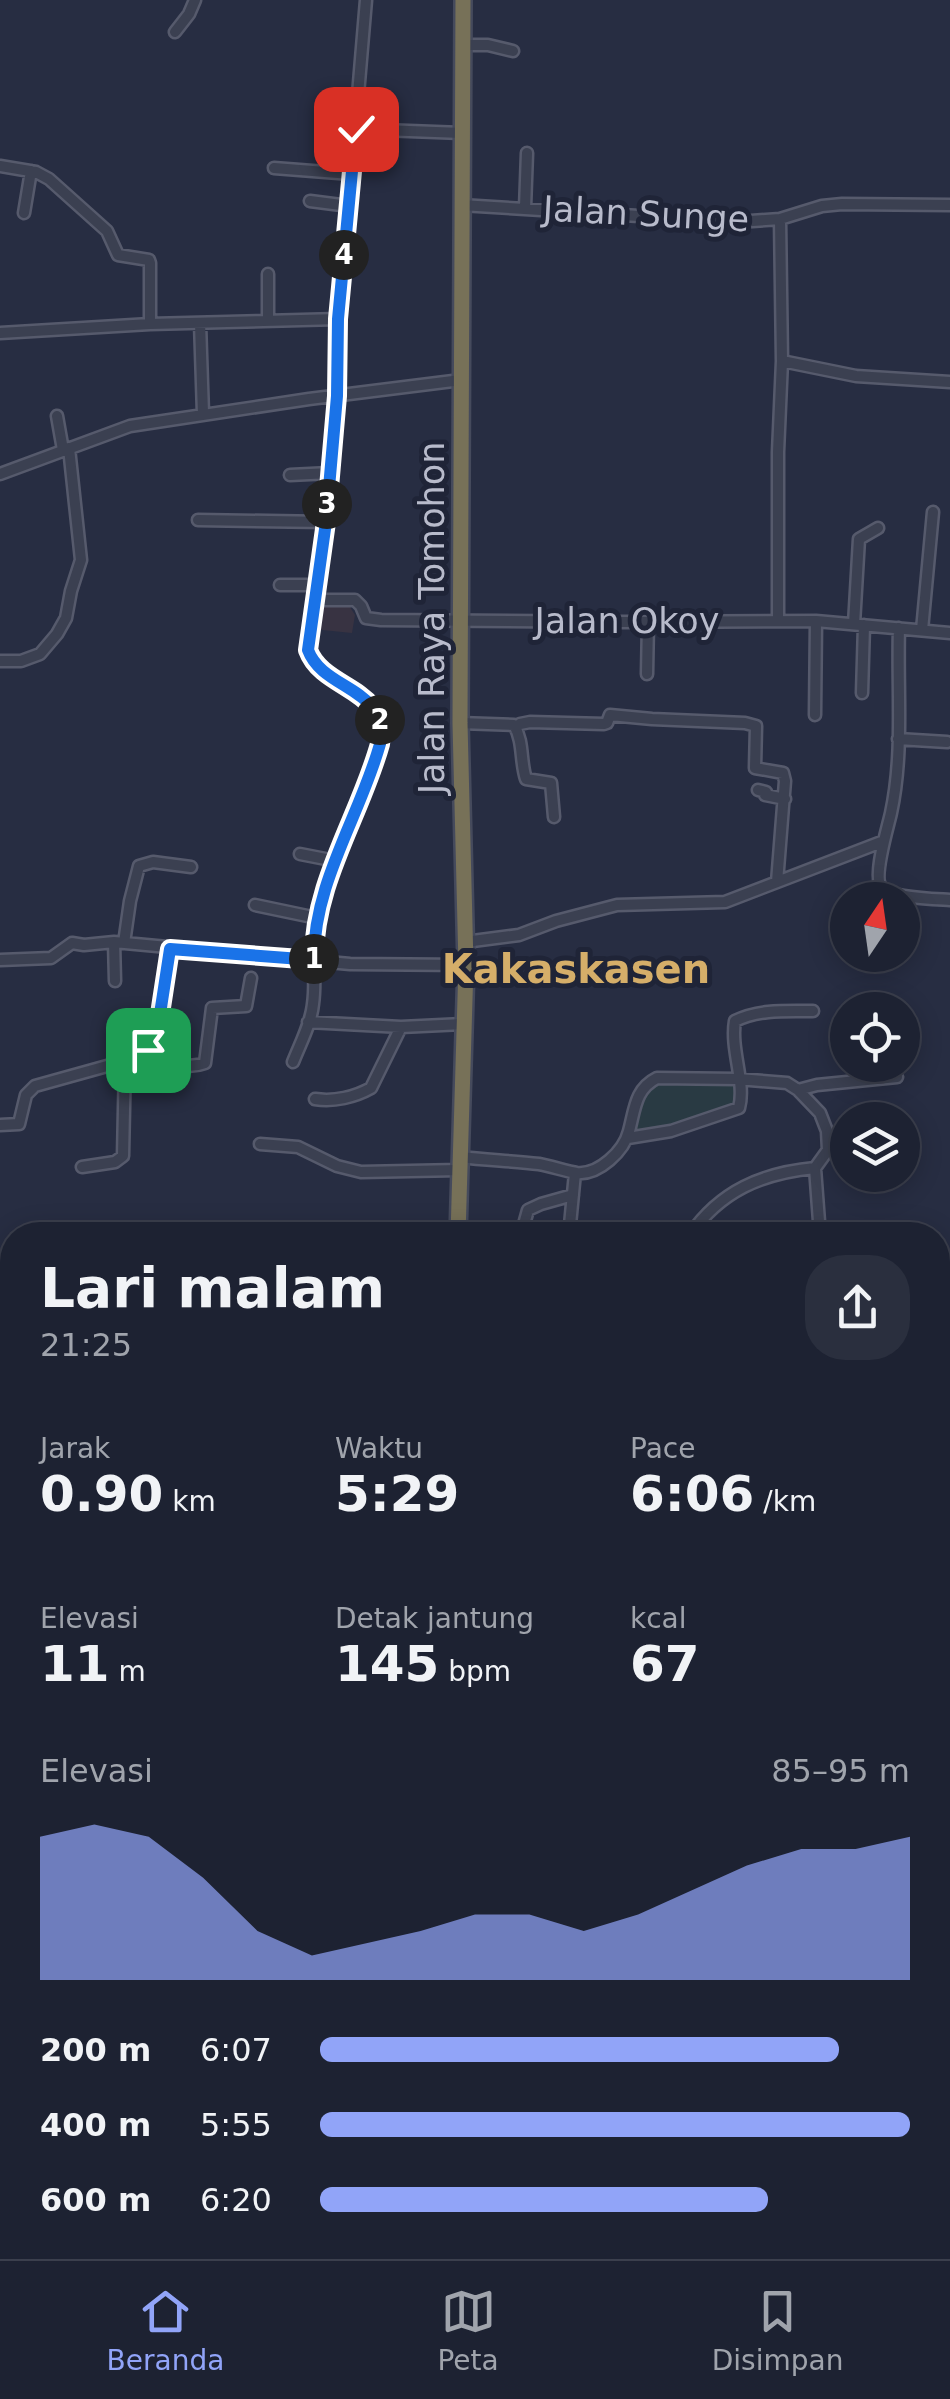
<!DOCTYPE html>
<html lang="id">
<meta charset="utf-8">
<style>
body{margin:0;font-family:"DejaVu Sans",sans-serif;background:#2a2f3e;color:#f1f3f6;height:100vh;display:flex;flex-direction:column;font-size:38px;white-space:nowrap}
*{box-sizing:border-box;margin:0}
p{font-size:32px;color:#a0a4ac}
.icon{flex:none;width:55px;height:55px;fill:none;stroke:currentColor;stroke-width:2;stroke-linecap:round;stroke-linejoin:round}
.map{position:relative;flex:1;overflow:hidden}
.drawer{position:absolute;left:0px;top:1222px;width:950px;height:1038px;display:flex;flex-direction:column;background:#1d2232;border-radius:40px 40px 0 0;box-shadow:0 5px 25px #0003,0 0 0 2px #3b3f4d}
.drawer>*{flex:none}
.needle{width:65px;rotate:13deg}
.controls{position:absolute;left:830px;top:882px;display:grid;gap:20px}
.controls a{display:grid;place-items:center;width:90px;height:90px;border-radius:50%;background:#1d2232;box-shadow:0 5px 25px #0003,0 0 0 2px #3b3f4d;font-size:50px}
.pin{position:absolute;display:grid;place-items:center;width:85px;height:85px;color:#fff;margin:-42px;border-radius:20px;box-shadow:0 5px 15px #0006}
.km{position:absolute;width:50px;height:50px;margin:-25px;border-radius:50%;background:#222;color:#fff;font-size:28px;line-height:50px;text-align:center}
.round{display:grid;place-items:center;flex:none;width:105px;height:105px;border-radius:40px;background:#2a2f3e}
.headline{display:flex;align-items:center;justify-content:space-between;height:170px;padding:0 40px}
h1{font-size:55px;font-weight:700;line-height:75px}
.metrics{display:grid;grid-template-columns:repeat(3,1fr);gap:15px;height:170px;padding:10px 40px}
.metrics div{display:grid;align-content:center}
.metrics b{font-size:50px;font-weight:700}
.metrics small{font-size:28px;font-weight:400}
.metrics p{font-size:28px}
.chart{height:280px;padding:20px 40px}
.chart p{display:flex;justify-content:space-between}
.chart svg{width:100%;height:180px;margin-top:10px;fill:#91a4f8;opacity:.7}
ul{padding:0 40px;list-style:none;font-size:32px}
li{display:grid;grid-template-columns:160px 120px 1fr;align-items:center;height:75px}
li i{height:25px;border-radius:12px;background:#91a4f8}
.menu{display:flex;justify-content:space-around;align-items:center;height:140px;border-top:2px solid #3b3f4d;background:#1d2232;font-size:28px;color:#a0a4ac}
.menu a{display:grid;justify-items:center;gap:5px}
.menu .on{color:#91a4f8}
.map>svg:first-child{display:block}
.medical{fill:#383342}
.green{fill:#293a43}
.water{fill:#3c466a}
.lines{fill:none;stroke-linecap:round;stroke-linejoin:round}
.minor-casing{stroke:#565a6c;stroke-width:15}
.highway-casing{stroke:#454a5c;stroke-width:20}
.minor{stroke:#3b4051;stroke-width:10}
.highway{stroke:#777158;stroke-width:15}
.route-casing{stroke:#fff;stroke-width:20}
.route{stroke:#1a73e8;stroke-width:12}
.labels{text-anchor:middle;stroke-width:10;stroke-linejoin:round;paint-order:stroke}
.street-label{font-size:35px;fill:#b8bbcb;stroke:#1f2437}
.quarter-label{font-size:40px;font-weight:bold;fill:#d5ae69;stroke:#1f2437}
</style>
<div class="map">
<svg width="950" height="2259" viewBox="0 0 950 2259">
<rect width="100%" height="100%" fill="#272d42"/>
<path class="medical" d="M317,602L348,604L355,615L352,633L313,629Z"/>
<path class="green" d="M738,1079L739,1108L628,1138L649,1082Z"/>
<path class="water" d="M572,2248H697L764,2259H573Z"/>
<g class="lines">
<g class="minor-casing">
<path id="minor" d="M175,32L189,14L195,0
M464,45H488L513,51
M325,108L356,113
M356,129L462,133
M0,166L36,172L49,179L107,231L118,255L149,260L150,263V324
M274,168L351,174
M310,201L349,206
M461,205L737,222L780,219L822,206L842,204L950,205
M525,208L527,153
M24,213L31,171
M268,320V274
M200,323L203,414
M0,333L150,324L339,319
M782,361L856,376L950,382
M57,416L63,450
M0,474L130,426L309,399L461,380
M290,475L330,473
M198,520L326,522
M280,585H317
M315,600H355L361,606L366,618L381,620L623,622L816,621L950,633
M778,620V452L782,361L780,219
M854,624L859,539L878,528
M899,628C897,689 904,753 891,813C888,827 872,878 882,888C892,898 935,899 950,900
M922,630L933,512
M0,661H21L40,654L57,634L66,618L71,591L81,560L69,448
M647,674L648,622
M862,693L864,625
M815,715L816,621
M460,723L514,725C524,742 520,761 526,779L551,783L554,817
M516,727L520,724L530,722L604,724L607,723L610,715L652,719L745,723L756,726L755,768L783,773L785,781L777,882
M898,739L947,742
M758,790L766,792L765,795L785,799
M300,854L336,861
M255,905L317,918
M114,942L115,981
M465,942L519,935L556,921L617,905L725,902L884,841
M124,943L130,901L139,866L153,862L191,867
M0,960L51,958L72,943L84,945L114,942L350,964L466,965
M308,1022L401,1027L463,1024
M148,1050C164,1062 187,1070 205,1063L212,1008L246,1006L251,978
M293,1062C300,1044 311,1024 313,1004C316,984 313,963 314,943C314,923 321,902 327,883C338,851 386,753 382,725C375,688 320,684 308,651L326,522L337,396L339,319L366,0
M798,1090L817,1085L897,1077
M315,1099C334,1102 355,1097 371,1088L401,1027
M0,1125L19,1124L26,1095L35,1086L125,1061L148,1050L158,1027L169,949
M628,1138L671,1131L739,1108C746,1083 730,1049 735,1021C759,1009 787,1011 813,1011
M260,1144L298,1147L337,1166L361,1172L459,1170
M460,1157C486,1160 513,1161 539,1164C550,1166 569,1172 577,1173C599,1175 624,1151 629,1131C635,1109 635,1089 657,1078L738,1079L787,1083L798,1090L820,1113L827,1131L828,1150L815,1168L820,1235
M82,1167L115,1162L123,1156L125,1061
M521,1235L528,1210L541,1204L573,1195
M569,1235L575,1173
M690,1235C720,1191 762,1173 815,1168
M938,1333L950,1335
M0,1421L12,1415
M938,1620L950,1619
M938,1754L950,1748
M938,1863L950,1861
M0,1983L12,1985
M938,2110L950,2102
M0,2166L12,2126
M0,2203H12
M26,2259L30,2248
M73,2259L76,2248
M135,2259L140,2248
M841,2259L847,2248"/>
</g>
<g class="highway-casing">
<path id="highway" d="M458,1235L466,965L460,723L463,0
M572,2248L573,2259"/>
</g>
<use href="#minor" class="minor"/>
<use href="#highway" class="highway"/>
</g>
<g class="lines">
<g class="route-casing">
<path id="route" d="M148,1050L158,1027L170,949L314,960C313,883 360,816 380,744C390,687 323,691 308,650L326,522L337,396L338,319L356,129"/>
</g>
<use href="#route" class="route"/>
</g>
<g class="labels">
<g class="street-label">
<text transform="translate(646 214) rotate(3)" y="12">Jalan Sunge</text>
<text transform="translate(432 618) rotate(-90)" y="12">Jalan Raya Tomohon</text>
<text x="627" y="633">Jalan Okoy</text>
</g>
<g class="quarter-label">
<text x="576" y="983">Kakaskasen</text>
</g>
</g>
</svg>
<div class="controls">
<a><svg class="needle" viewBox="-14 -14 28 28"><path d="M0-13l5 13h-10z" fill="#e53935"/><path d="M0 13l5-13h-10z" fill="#a0a4ac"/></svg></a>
<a><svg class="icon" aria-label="locate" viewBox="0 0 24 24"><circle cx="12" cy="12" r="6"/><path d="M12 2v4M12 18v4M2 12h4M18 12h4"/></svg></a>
<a><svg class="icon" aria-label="layers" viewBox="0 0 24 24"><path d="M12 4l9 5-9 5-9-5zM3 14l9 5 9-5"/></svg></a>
</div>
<div class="pin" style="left:148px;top:1050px;background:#1e9e55"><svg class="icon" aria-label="arrive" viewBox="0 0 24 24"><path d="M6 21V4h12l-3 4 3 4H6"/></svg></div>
<div class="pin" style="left:356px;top:129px;background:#d93025"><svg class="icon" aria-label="check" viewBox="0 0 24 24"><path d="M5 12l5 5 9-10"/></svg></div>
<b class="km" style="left:314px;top:959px">1</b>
<b class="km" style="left:380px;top:720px">2</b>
<b class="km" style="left:327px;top:504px">3</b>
<b class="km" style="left:344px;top:255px">4</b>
<section class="drawer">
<div class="headline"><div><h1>Lari malam</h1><p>21:25</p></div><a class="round"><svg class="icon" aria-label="share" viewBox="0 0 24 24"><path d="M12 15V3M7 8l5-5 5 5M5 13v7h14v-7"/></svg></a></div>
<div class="metrics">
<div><p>Jarak</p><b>0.90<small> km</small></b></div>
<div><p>Waktu</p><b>5:29</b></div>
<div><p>Pace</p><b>6:06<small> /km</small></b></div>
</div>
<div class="metrics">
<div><p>Elevasi</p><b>11<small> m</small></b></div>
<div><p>Detak jantung</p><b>145<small> bpm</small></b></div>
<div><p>kcal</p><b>67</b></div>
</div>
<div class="chart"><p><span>Elevasi</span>85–95 m</p>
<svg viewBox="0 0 160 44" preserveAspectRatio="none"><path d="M0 44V9L10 6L20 9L30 19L40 32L50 38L60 35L70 32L80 28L90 28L100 32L110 28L120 22L130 16L140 12L150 12L160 9V44z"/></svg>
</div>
<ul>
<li><b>200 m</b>6:07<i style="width:88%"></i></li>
<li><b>400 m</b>5:55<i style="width:100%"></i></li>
<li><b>600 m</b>6:20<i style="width:76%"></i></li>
</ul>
</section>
</div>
<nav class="menu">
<a class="on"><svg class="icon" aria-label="home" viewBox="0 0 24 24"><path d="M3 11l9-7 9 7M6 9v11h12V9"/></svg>Beranda</a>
<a><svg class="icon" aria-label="map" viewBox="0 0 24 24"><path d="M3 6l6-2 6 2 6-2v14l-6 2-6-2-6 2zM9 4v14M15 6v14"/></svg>Peta</a>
<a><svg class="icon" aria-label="saved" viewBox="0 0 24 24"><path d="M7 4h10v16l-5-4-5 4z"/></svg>Disimpan</a>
</nav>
